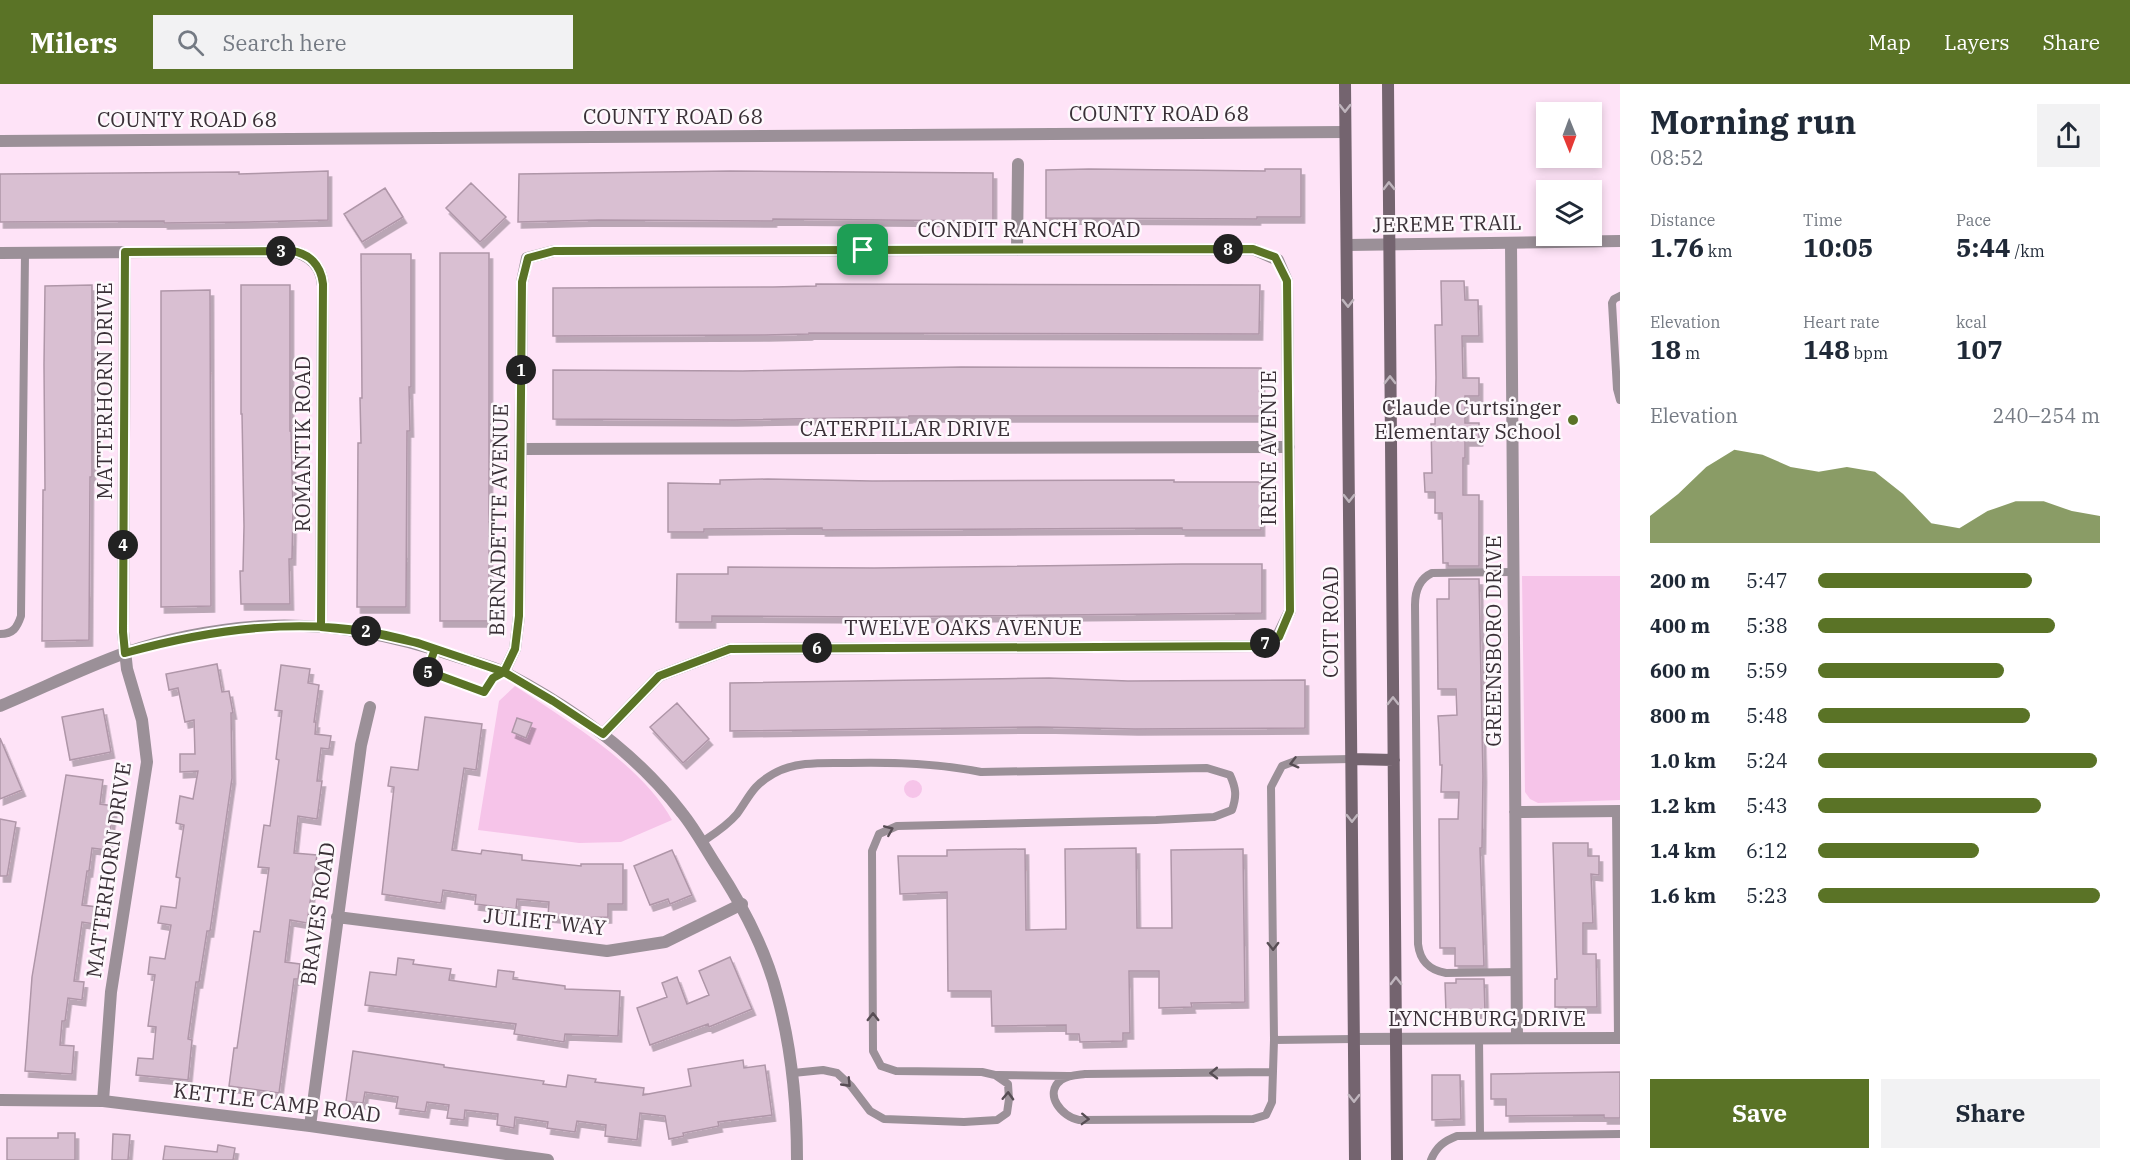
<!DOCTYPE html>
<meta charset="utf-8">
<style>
body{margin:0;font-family:"IBM Plex Serif",serif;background:#f2f2f3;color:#1f2937;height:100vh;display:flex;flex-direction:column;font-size:22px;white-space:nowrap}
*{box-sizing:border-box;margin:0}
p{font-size:20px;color:#747a83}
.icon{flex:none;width:33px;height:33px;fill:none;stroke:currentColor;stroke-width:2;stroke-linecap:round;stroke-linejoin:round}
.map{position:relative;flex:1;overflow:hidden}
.sheet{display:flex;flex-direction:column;background:#fff;width:510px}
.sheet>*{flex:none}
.needle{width:39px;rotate:179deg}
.controls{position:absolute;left:1536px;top:18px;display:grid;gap:12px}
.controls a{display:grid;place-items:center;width:66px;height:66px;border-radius:0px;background:#fff;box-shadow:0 3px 9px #0003;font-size:30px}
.pin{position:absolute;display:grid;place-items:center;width:51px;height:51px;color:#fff;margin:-26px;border-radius:12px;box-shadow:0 3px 9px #0006}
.km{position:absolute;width:30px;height:30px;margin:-15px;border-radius:50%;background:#222;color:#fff;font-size:16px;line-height:30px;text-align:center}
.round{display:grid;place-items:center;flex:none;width:63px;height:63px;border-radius:0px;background:#f2f2f3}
.headline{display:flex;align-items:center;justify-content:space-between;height:102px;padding:0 30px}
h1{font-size:33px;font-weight:800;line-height:45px}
.stats{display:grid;grid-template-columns:repeat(3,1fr);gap:9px;height:102px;padding:6px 30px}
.stats div{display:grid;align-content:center}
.stats b{font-size:26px;font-weight:800}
.stats small{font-size:16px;font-weight:400}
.stats p{font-size:16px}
.chart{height:168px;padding:12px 30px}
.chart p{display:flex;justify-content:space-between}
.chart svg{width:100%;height:108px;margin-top:6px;fill:#5a7326;opacity:.7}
.button{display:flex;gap:12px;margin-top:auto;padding:12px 30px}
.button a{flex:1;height:69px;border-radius:0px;background:#5a7326;color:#fff;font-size:24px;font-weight:800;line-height:69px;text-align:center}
.button a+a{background:#f2f2f3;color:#1f2937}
ul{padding:0 30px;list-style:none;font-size:20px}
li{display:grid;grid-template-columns:96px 72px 1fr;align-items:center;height:45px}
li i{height:15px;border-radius:8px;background:#5a7326}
header{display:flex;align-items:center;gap:36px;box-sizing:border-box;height:84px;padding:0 30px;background:#5a7326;color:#fff}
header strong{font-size:28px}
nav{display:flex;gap:33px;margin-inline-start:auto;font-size:21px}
.search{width:420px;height:54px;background:#f2f2f3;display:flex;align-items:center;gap:15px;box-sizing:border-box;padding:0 21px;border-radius:0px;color:#747a83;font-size:22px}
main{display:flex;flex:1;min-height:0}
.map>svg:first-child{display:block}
.green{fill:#f6c4e9}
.building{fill:#d9bfd2;stroke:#af96a8;stroke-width:1.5;filter:url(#shadow)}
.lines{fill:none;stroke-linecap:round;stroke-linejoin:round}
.service{stroke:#9b9098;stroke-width:8}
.minor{stroke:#9b9098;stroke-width:12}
.tertiary{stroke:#9b9098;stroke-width:12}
.secondary{stroke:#74646f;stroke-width:12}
.oneway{stroke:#bfb5bd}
.oneway2{stroke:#574d54}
.route-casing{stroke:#fff;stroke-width:12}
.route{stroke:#5a7326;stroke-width:8}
.poi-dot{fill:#5a7326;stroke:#fdf8fc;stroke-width:2}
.labels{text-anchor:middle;stroke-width:5;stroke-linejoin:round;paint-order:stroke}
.street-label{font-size:21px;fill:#3a3037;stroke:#fdf8fc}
.poi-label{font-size:21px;fill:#3a3037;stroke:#fdf8fc;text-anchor:end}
</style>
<header>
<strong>Milers</strong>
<div class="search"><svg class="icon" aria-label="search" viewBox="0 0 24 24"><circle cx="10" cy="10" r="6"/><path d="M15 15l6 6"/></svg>Search here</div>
<nav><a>Map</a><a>Layers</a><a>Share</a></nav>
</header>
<main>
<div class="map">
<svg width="1620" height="1076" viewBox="0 0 1620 1076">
<defs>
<filter id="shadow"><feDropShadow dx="3.5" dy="6" stdDeviation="0" flood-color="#0004"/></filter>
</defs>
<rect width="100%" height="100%" fill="#fee3f7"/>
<path class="green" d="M1522,492H1620V716L1538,719L1530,715L1525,708Z
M515,602C566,636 642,681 672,736L621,758L579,759L478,746L499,617Z
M904 705a9 9 0 1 1 18 0a9 9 0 1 1-18 0Z"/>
<path class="building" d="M1089,85L1265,87V85H1301V133H1257V135L1046,134V86Z
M328,87V136L249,138L164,139V137L0,138V90L239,88V90Z
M730,87L993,89V137L773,135V137L599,136L518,138L519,90Z
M471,99L506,133L480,158L446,124Z
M385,104L403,133L362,158L344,130Z
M440,169H489V537H440Z
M361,170H411V303H409L410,347H407L406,523H357L358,359H361L360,314H362Z
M1441,197H1464L1465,216H1478L1479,252H1462L1463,294H1479V312H1465V339H1479V356H1465V374H1463V411H1479V482H1448V479H1443L1442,429H1435V408H1425L1424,389H1432L1431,340H1435L1436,294L1435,241H1442Z
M816,200L1260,201L1259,250L809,249V250L765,251L553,252V204L773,203L816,202Z
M92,201V393H90L89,556L42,557L43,406H45L44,281L45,202Z
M241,201H290V347H291L293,426L292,475H289L290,520H241L240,487H243L244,442L242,330H241Z
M210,206L211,522L161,523V207Z
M961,283L1261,284V332H909V333L734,336L553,335V286L743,287Z
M768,395L872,397L1174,396V398H1261V446H1182V444L822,446V444L704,445V448H668V399L720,400V396Z
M1182,480H1262V529L866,533L712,532V538H676L677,490H728V483L874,484Z
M1449,495H1479L1483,692L1482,764H1480L1484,882H1455V864H1440L1439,735H1458L1459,708H1441L1442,681H1440L1439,648L1438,632L1457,631L1456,605H1438L1437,515H1449Z
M217,580L222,608L229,607L233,629H231L232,694L210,847H207L199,898H196L188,955L192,956L188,996L136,991L138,974L153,975L156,943L148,942L155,891L148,890L150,873L165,875L171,841L158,839L161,822L176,824L180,794L176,793L184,741L176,739L180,712L193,715L198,687L180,688V670H195L194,636L185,638L178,604L169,606L166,590Z
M281,581L310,585L308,599L319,601L314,638H316L315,650L331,652L329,665L321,664L317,697H322L317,735L298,732L294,769L317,771L307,839L290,836L285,878L300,880L298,895H294L279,1009L229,1002L234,964H237L254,847L260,848L269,784L258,783L264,741L270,742L279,676L276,675L282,627L275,626Z
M1049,594L1128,597L1305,596V644L1135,645L1040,643L730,647V599Z
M677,619L709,655L683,679L650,643Z
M103,625L111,668L70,676L62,633Z
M425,633L482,640L476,686L464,684L452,766L481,770L482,766L522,771V776L581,782V780H623V820H608V833L568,834L548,832L549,818L517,815L516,825L475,820L476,811L443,806L441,819L382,810L394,703L388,702L391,683L418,686Z
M517,634L532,639L526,654L512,648Z
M0,654L22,706L0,715Z
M66,691L103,696L100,720L114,722L107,766L92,764L89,787H87L82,821L97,823L95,840L82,838L74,897L84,898L82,916L68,914L65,937H62L60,961L74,962L72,990L25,987L32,893Z
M0,735L16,738L7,792H0Z
M1553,759H1588V772H1599V791L1591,790L1593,839H1583V870H1596L1597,923H1555V895H1557Z
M1136,764L1137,844H1172L1171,766L1243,765L1245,918L1191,919L1192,923L1159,924V887H1129L1130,949H1123V957L1080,958L1079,950H1066V941L992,942L991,907H948L947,808L900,810L898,772H947V766L1025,765L1026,846L1066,845L1065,765Z
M672,766L692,811L670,820L668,815L650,821L634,782Z
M730,873L752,925L709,943L708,940L650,961L637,924L667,913L662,899L677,893L687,920L709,911L699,887Z
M398,874L414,876L413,880L451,885L449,896L496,903L498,886L514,888L513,895L565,902V905L620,907L618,952L565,950L564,958L514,950L516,940L365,921L370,888L396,891Z
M1456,895H1484L1485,928L1446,929L1445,899H1456Z
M353,967L444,981V983L544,997L543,1000L566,1003L568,991L596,995L595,998L644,1004L643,1011L691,1002L688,985L743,976L744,984L765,981L772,1031L718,1038L719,1042L683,1049L684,1052L669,1055L665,1032L640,1029L637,1056L605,1052L606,1041L577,1037L575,1048L547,1044L548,1038L515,1033L514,1044L497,1041L498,1030L465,1026L464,1036L447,1034L449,1021L427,1018L425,1028L396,1024L398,1013L365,1008L363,1019L346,1017Z
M1620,988V1034H1604V1031L1506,1032V1015H1491V990Z
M1432,991H1460L1461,1035L1432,1036Z
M58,1049H75V1076H7V1054H58Z
M113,1050L130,1051L128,1076H112Z
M218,1061L235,1064L233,1076H163L165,1062L217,1068Z"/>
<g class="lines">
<path class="service" d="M1620,212L1614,215L1612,219L1617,305L1620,316
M1513,488L1432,489C1419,495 1415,507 1415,521L1418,860C1420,877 1429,886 1446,889L1517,888
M0,550C13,550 17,544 21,532L25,170
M435,565L427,587L484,608L493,594L504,588
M1352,675L1298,676L1282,682L1271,703L1274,956L1354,955
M1616,728L1618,954
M702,758C714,750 727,742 737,730C750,712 752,702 773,690C795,677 824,679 849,679C894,678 937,679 981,688L1207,684L1230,691C1236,704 1237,712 1232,726L1214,733L1156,736L897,742L879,750L872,767L873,967L881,982L896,987L982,988L995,991L1008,1000L1009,1015L1007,1029L997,1036L964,1038L884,1035L870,1027L851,1002L837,989L823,986L793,989
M1479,954L1480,1051
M1273,988L1085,990C1077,991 1068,991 1061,996C1043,1010 1062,1033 1079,1036L1253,1035L1266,1031L1272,1018L1274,956
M997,991L1068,992
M1431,1076C1436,1063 1444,1057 1457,1052L1620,1050"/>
<path class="minor" d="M0,57L1345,48
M1511,159L1517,954
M1017,166L1018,80
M0,169L291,167C310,170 322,183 323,202L321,543
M521,365L1289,363
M504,588L515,565L519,532L522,198L527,174L554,167L1253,165L1278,176L1287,197L1290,527L1277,554L1260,562L730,565L659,592L603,650
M1515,728L1620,727
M337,833L607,867L665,858L742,820
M1354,955L1620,954
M0,1016L103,1017L310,1042L548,1076
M103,1017L111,908L147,678L142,636L127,585L123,548L125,168
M310,1042L361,661L370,623"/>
<path class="tertiary" d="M1347,161L1620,157
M0,622C41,605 83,584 125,569C169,554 218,545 264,542C333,539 393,551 458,573C474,578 491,582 506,589C571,623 637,670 682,729C695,745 705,764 716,781C743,822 766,865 778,914C792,967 797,1021 797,1076"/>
<path class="secondary" d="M1345,0L1355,1076
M1388,0L1397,1076
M1352,675L1394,676"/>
</g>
<defs><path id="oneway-chevron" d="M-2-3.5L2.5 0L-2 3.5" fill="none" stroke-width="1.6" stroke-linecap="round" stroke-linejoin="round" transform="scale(1.5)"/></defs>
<g class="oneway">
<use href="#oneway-chevron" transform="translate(1345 24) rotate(90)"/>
<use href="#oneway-chevron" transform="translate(1389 102) rotate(-91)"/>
<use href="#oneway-chevron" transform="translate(1348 219) rotate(90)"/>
<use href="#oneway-chevron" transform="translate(1390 296) rotate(-90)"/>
<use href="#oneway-chevron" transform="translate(1349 414) rotate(90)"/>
<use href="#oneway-chevron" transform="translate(1393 617) rotate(-90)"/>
<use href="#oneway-chevron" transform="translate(1352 734) rotate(90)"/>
<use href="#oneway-chevron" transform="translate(1396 897) rotate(-91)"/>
<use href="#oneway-chevron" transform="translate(1354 1014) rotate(90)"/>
</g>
<g class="oneway2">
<use href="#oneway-chevron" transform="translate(1294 679) rotate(165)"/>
<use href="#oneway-chevron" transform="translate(889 746) rotate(-23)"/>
<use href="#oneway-chevron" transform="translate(1273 862) rotate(89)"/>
<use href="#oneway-chevron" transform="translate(873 933) rotate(-90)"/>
<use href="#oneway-chevron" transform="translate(1214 989) rotate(179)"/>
<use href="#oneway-chevron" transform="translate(847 999) rotate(46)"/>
<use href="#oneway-chevron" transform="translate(1008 1012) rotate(-88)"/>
<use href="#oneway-chevron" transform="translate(1085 1035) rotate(2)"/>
</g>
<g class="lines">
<g class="route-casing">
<path id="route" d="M863,166L554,167L528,174L522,198L519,532L515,565L504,588L418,559L369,548L321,543L323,200C321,181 309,169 291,167L125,168L123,548L125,569C225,541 334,528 435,565L427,587L484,608L493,594L504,588L553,617L603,650L659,592L730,565L1260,562L1279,553L1290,527L1287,197L1275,173L1253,165L863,166"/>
</g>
<use href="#route" class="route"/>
</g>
<circle class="poi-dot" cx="1573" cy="336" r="6"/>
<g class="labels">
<g class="street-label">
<text x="1159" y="37">COUNTY ROAD 68</text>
<text x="673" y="40">COUNTY ROAD 68</text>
<text x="187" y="43">COUNTY ROAD 68</text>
<text transform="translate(1447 140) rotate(-1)" y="7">JEREME TRAIL</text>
<text x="1029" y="153">CONDIT RANCH ROAD</text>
<text transform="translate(105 307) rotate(-90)" y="7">MATTERHORN DRIVE</text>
<text x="905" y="352">CATERPILLAR DRIVE</text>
<text transform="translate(303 360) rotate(-90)" y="7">ROMANTIK ROAD</text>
<text transform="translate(1269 364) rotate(-90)" y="7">IRENE AVENUE</text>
<text transform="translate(499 436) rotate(-89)" y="7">BERNADETTE AVENUE</text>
<text transform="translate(1331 538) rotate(-90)" y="7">COIT ROAD</text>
<text x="963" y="551">TWELVE OAKS AVENUE</text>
<text transform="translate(1494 557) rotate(-90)" y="7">GREENSBORO DRIVE</text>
<text transform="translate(109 786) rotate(-82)" y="7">MATTERHORN DRIVE</text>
<text transform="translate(318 830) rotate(-82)" y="7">BRAVES ROAD</text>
<text transform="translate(545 838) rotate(6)" y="7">JULIET WAY</text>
<text x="1487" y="942">LYNCHBURG DRIVE</text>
<text transform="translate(277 1019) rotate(7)" y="7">KETTLE CAMP ROAD</text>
</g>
<g class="poi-label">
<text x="1561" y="331">Claude Curtsinger<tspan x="1561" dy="24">Elementary School</tspan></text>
</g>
</g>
</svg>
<div class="controls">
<a><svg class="needle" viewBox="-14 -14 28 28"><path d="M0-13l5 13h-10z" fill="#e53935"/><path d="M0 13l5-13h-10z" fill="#747a83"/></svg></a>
<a><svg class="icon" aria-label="layers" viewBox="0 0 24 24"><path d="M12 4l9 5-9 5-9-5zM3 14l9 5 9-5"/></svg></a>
</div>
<div class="pin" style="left:863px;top:166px;background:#1e9e55"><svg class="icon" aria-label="arrive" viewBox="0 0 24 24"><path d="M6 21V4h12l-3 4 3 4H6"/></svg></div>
<b class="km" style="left:521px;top:286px">1</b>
<b class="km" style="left:366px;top:547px">2</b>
<b class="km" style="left:281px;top:167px">3</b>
<b class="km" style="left:123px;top:461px">4</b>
<b class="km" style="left:428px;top:588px">5</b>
<b class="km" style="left:817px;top:564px">6</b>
<b class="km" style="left:1265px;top:559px">7</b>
<b class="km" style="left:1228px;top:165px">8</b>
</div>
<section class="sheet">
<div class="headline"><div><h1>Morning run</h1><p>08:52</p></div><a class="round"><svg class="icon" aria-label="share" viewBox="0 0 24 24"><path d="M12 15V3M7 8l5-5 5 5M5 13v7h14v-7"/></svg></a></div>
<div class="stats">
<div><p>Distance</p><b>1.76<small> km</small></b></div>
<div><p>Time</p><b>10:05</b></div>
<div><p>Pace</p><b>5:44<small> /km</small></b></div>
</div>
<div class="stats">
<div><p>Elevation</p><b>18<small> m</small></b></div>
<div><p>Heart rate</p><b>148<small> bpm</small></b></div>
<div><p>kcal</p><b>107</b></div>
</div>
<div class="chart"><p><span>Elevation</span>240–254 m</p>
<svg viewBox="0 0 160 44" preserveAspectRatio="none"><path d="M0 44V33L10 24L20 13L30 6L40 8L50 13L60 15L70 13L80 15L90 24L100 36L110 38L120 31L130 27L140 27L150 31L160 33V44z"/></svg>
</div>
<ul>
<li><b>200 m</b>5:47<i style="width:76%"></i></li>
<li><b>400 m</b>5:38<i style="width:84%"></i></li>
<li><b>600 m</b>5:59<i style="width:66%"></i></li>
<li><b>800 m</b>5:48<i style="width:75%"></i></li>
<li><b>1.0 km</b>5:24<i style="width:99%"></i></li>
<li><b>1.2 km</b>5:43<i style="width:79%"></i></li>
<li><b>1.4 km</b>6:12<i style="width:57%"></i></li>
<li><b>1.6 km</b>5:23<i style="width:100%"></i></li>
</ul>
<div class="button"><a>Save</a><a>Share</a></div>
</section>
</main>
